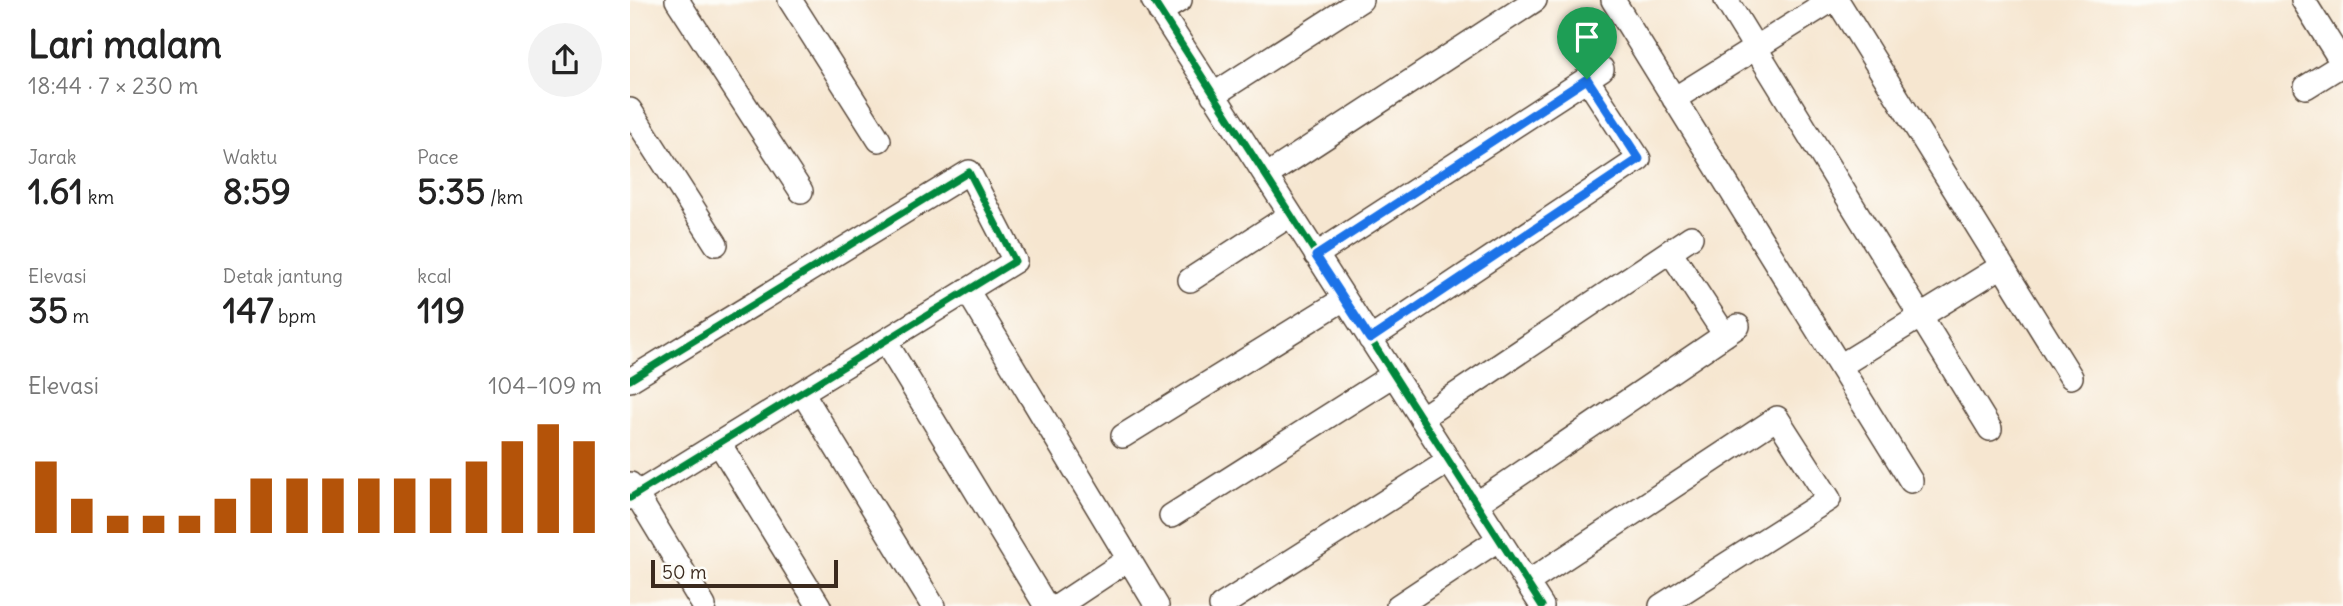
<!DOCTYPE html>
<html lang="id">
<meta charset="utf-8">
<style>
body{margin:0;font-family:Delius,sans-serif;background:#f2f2f2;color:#222;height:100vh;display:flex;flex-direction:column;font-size:26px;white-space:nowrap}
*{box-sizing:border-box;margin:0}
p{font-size:23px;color:#767676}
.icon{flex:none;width:38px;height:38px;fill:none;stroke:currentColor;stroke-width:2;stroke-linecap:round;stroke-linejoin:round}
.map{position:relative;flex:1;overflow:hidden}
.sheet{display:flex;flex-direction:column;background:#fff;width:630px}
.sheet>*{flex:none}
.scale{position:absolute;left:21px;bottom:18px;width:187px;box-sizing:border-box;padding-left:7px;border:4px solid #3b2a1e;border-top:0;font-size:19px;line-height:24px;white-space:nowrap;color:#3b2a1e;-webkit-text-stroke:5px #fdfcf7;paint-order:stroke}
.pin{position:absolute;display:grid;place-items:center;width:60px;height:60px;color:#fff;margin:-72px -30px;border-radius:50% 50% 50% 0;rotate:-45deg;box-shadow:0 0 7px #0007}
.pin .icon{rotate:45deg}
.round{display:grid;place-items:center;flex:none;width:74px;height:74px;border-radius:37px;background:#f2f2f2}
.summary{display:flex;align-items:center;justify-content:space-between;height:119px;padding:0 28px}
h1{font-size:38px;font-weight:800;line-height:52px}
.stats{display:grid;grid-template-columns:repeat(3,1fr);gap:10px;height:119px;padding:7px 28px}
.stats div{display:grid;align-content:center}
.stats b{font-size:35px;font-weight:800}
.stats small{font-size:19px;font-weight:400}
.stats p{font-size:19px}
.chart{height:196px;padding:14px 28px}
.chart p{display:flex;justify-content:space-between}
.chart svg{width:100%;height:126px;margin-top:7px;stroke:#b45309;stroke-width:6}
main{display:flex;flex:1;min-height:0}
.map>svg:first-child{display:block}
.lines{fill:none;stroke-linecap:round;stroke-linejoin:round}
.street-casing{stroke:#574639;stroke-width:26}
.street{stroke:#fff;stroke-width:23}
.cycleway-casing{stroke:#fdfcf7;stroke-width:11}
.cycleway{stroke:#00873e;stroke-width:7}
.route-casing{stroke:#fff;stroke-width:14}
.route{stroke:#1a73e8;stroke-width:9}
</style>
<main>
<section class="sheet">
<div class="summary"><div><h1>Lari malam</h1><p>18:44 · 7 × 230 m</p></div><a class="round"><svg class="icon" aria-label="share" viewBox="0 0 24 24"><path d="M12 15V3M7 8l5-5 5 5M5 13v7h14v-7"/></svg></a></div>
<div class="stats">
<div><p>Jarak</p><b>1.61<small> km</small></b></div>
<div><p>Waktu</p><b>8:59</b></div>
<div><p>Pace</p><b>5:35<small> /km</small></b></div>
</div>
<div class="stats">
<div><p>Elevasi</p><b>35<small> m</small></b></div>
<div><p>Detak jantung</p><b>147<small> bpm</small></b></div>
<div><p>kcal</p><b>119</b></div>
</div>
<div class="chart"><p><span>Elevasi</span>104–109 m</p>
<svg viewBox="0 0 160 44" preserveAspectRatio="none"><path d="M5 44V19M15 44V32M25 44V38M35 44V38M45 44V38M55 44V32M65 44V25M75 44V25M85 44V25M95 44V25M105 44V25M115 44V25M125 44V19M135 44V12M145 44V6M155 44V12"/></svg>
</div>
</section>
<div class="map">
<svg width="1713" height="606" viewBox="0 0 1713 606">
<rect width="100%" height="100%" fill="#fdfcf7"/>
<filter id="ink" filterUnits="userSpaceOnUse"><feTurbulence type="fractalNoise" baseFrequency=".0143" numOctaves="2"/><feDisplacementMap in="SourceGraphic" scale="14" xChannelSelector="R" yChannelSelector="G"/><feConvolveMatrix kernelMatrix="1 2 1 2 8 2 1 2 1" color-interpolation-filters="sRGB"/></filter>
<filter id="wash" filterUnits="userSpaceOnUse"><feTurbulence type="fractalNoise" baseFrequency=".00686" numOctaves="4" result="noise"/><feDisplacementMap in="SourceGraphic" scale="28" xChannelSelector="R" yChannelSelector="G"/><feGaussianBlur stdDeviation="1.57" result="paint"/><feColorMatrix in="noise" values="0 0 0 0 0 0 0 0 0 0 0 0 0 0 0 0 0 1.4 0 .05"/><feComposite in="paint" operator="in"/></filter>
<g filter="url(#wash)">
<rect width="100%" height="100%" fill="#f6e6d0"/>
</g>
<g filter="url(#ink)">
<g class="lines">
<g class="street-casing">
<path id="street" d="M47,0L171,191
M160,0L249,140
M523,0L912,606
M983,0L1281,481
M1096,0L1360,429
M1207,0L1441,377
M1673,0L1713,64
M530,12L550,0
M1676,87L1713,64
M583,95L731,0
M1044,99L1202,0
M0,110L86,244
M636,176L905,0
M1040,251L1095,335
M686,255L972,69
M560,280L660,215
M337,290L527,606
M740,339L1009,159L957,79
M255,341L416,606
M1210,366L1372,266
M0,380L339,172L385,261L0,498
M172,392L303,606
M791,418L1061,237
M493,436L714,299
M89,443L189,606
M0,484L74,606
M846,504L1108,326
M541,516L763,375
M897,583L1147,418L1199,499L1031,606
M428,606L499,559
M591,606L819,461
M768,606L869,539"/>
</g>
<use href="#street" class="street"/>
<g class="cycleway-casing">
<path id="cycleway" d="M523,0L912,606
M0,380L339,172L385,261L0,498"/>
</g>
<use href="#cycleway" class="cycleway"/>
</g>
</g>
<g class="lines" filter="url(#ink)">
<g class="route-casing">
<path id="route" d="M957,79L1009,159L740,339L686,256Z"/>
</g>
<use href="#route" class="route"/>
</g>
</svg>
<div class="scale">50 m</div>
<div class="pin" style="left:957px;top:79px;background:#1e9e55"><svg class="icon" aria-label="arrive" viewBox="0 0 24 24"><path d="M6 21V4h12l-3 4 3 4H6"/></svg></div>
</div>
</main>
